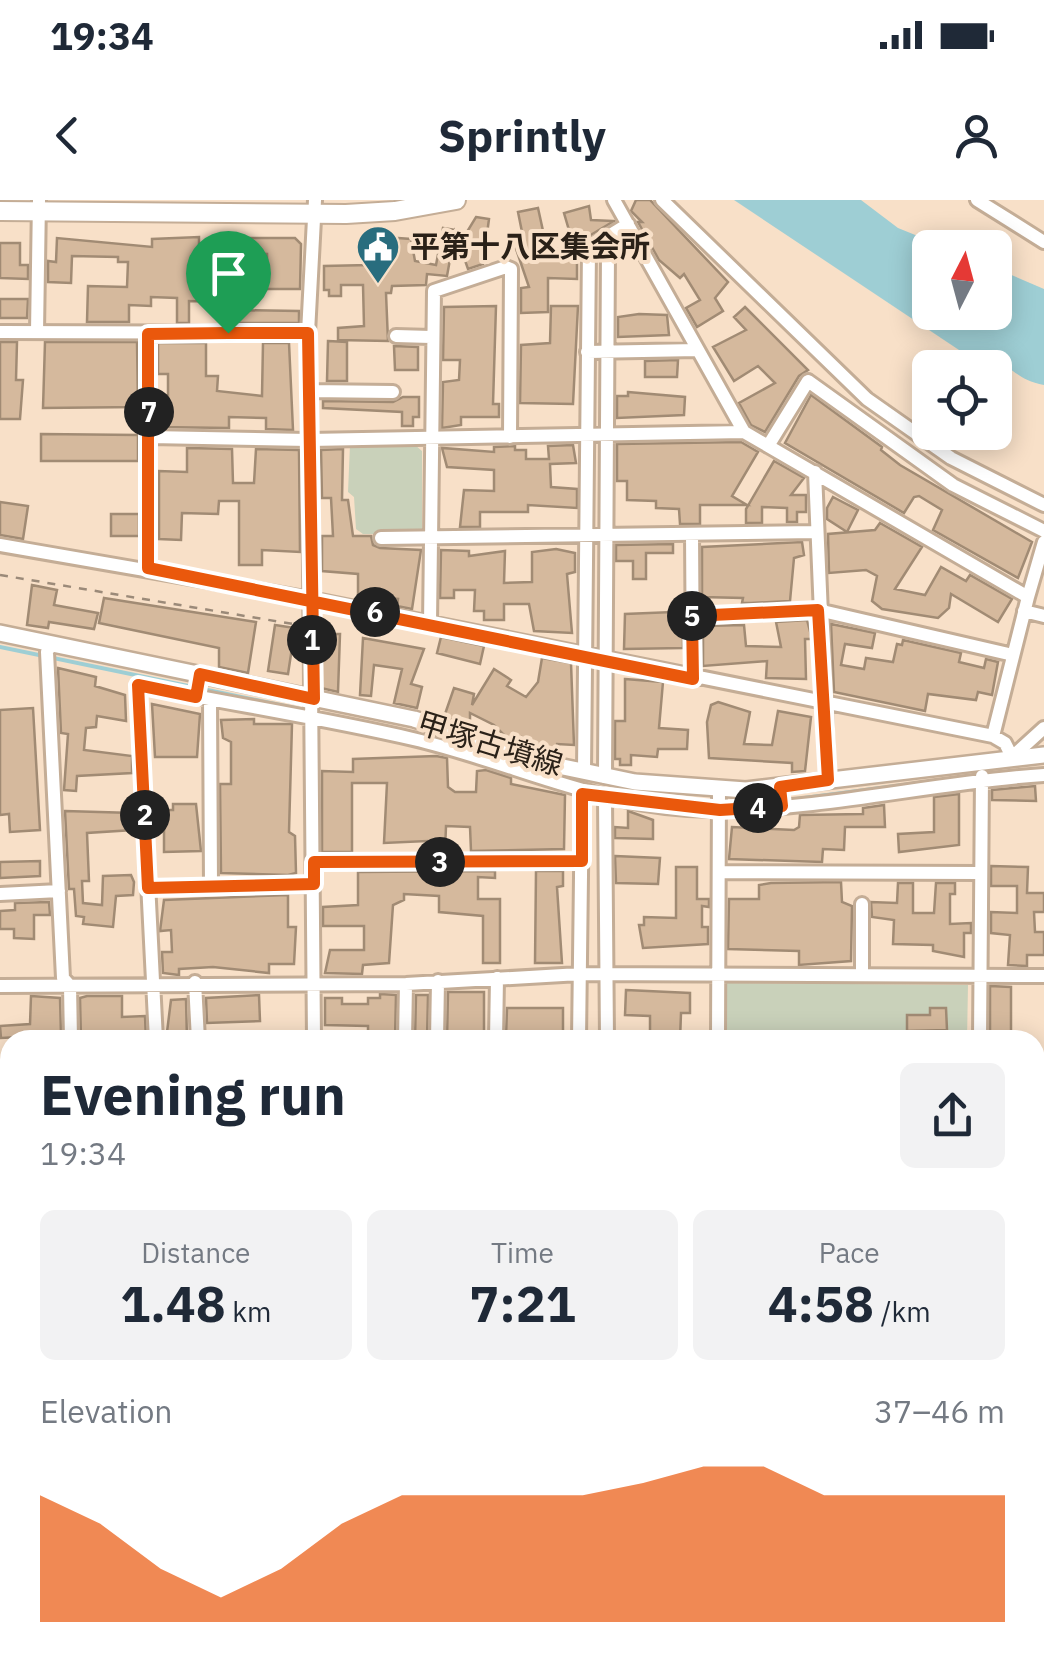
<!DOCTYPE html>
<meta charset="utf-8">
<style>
body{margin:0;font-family:"IBM Plex Sans","Noto Sans JP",sans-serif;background:#f2f2f3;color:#1f2937;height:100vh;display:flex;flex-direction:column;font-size:38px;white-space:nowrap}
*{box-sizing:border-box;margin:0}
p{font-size:32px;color:#747a83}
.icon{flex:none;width:55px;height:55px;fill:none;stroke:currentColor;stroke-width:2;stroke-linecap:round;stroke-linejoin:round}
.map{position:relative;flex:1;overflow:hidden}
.panel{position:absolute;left:0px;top:830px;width:1045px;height:642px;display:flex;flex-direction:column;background:#fff;border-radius:30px 30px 0 0;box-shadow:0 5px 25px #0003}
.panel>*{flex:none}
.needle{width:65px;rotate:6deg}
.fabs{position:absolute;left:912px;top:30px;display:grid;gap:20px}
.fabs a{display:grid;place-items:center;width:100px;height:100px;border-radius:15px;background:#fff;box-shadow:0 5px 25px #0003;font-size:50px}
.pin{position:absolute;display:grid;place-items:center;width:85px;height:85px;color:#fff;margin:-102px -42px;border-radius:50% 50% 50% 0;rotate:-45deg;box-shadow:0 0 10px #0007}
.pin .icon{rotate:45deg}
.km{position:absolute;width:50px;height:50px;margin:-25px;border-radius:50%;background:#222;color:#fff;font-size:28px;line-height:50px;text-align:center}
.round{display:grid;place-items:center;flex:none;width:105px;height:105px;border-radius:15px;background:#f2f2f3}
.headline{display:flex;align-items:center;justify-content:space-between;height:170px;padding:0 40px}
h1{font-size:55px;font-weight:700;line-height:75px}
.figures{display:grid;grid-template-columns:repeat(3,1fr);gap:15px;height:170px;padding:10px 40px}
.figures div{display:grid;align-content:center;border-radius:15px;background:#f2f2f3;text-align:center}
.figures b{font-size:50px;font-weight:700}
.figures small{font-size:28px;font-weight:400}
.figures p{font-size:28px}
.chart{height:280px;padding:20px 40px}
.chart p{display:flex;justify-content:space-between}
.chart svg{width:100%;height:180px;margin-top:10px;fill:#ea580c;opacity:.7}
.status{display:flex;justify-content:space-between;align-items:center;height:70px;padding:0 50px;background:#fff;direction:ltr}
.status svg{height:28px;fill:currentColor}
header{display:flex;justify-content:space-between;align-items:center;height:130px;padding:0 40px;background:#fff;font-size:45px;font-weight:700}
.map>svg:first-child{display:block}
.green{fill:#c9d1ba}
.water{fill:#9eced4}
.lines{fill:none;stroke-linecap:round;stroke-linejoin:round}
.stream{stroke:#9eced4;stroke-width:4}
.building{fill:#d5b99d;stroke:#a18b74;stroke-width:2.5;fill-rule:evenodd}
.minor-casing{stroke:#c4ad96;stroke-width:18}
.major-casing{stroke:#c4ad96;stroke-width:20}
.highway-casing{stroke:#c4ad96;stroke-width:22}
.path{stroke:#9b8a79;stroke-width:2.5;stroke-dasharray:8 8;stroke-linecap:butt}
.minor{stroke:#fff;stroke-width:12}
.major{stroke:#fff;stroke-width:15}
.highway{stroke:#fff;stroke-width:18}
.route-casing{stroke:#fff;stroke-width:20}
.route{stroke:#ea580c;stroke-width:12}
.labels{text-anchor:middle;stroke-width:8;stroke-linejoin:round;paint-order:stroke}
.poi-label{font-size:30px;font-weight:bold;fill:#2a2118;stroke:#f8e0c8;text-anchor:start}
.street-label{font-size:30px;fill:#2a2118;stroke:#f8e0c8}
</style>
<div class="status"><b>19:34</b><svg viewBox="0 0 49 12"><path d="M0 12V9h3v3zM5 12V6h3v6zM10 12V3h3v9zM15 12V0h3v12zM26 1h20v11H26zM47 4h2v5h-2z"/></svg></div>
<header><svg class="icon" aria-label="back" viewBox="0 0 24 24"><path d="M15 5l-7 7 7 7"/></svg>Sprintly<svg class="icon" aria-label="person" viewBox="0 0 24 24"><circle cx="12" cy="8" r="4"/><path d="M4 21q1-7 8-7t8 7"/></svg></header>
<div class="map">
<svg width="1044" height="1471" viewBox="0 0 1044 1471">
<rect width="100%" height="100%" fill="#f8e0c8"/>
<path class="green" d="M350,245H415L422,251V331L419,334H363L356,329L354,297L348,292Z
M726,783L968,785L967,840H726Z
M0,1230H10V1443L0,1442Z"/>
<path class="water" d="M734,0H861L898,28L945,47L930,48V112H995V68L1044,89V185C1007,178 1012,156 965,154Z"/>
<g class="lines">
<path class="stream" d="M0,447L309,511
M656,599L717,604
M781,601L980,575"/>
</g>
<path class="building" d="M636,0H650L728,82L715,98L723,111L697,127L686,108L700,100L684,74L680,78L659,60L638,22H642L631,11Z
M589,6L591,20L614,21L589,36L571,37L564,13Z
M538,8L547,49H577V79L548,78V112L521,113V88L529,87L513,40L523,37L518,12Z
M476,17L489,19L483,64L468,69L455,32L447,76L427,74L426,85L392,86L391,93H386L388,141L338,140V128L364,126L363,85H341V96H329V90H324V66L369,65L371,36L411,39L415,61L436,65L443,28L467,32Z
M199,37V72H221L222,38H295L301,44L300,89H219V102L189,101V123H177V98L151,97V106L129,105V122H87L88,86L127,87L128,62H118V57L72,56L71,83L48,82V61L56,62L57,38L152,47V39ZM243,53L267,54V74H243Z
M0,43H20V65H28V79L0,78Z
M0,99H28L27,118H0Z
M496,106L493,204H499V217H461V225L442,228L443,182L459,180L460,160H443L444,107Z
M551,106H578L573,204L520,203L521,145L550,143Z
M745,107L808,170L799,176L765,232L751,225L739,203L775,183L758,166L734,181L713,147L746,130L734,117Z
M228,110L299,111V123H228Z
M639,114L667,115L669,135L618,137V117Z
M328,141L347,142V181H327Z
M0,142H17L16,180H23L20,219H0Z
M45,142H137L138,207L43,208Z
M158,143H206V176H218L217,191L262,196L263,143H289L293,230L266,229V218L229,217V228L158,227V201L168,202V174H158Z
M394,146L418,147V170H395Z
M678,160L677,177H645V161Z
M628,192L685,197L684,215L617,218V196H628Z
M811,195L882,247L881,250L900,265L1032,342L1018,378L933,330L942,310L919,296L914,297L904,313L785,243Z
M403,197H419V217H413V226H402V212L323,208V201L393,202Z
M41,234L138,235V261H41Z
M741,242L758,252L732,296L747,305H700V324H680L679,309L656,308V301L627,300V281H617V244Z
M573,245L576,263L550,264L551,287L577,289V308L528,305V312H480V327H460L464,290L494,291V270L447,267L442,248L494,252V247L515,246V250H526V259H549L548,246Z
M187,248L232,249L233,283H254L256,249L299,250L300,352L262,350V365H239V301H219L218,314L182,313L181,340L159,339V271L187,272Z
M343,249L342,300H348L353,336H371L373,345L380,348L421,350L412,409L397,406L398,399L358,396V374L322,371V336H333L331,298H322L321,250Z
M774,261L804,278L791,295H806V312H797V322H787V308L762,307V323H746V309Z
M833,297L858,310L847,332L827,319V308Z
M0,302L28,306L23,339L0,335Z
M111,314H139V336H111Z
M880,323L922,347L895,389L925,395L941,367L966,381L970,375L1012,399L998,422L951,394L949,408L938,418L882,409L872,401L877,376L866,370L829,373L828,334L875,330Z
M802,342L804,355L794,358L790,401L751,403H742L743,398L702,397V347Z
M673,344V353H646V379H633V361H616V345Z
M556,349L575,353V372L567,374L572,433L534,431L529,404H504V420H484V411H474L475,390H454V398H440L441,350L469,351V356L505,351L504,383L532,382V352Z
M32,385L57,390L54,405L98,413L94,429L49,422L48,428L27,425Z
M104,398L256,422L248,473L219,467V448L99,423Z
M673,412V428H683V448L624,449L625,414Z
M807,420L812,439H805L806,479L766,478L767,461L703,466V426L744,425L746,446L781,447L776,422Z
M831,424L875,433L872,448L845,444L841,465L864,469L866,458L893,462L897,444L902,445L903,440L961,453L959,462L984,468L986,459L998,462L992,495L978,492L976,500L928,494L925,511L834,492Z
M275,425L295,428L288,474L268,471Z
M323,434H340L338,492L321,488Z
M441,437L484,446L480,464L437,453Z
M363,438L424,449L411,484L422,487L417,508L394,503L402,469L374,465L371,496L360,495Z
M542,458L571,463L574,545L557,544L554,551L522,537L520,541L506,537L494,525L470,513V525L444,517L454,488L474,494L472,505L494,469L511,480L507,486L526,497L538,482Z
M58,468L96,477L95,486L125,495L126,521L97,516L96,527L86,528L84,550L132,556V573L77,576L76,591L64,590L68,534L61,533Z
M625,479L663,482L659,528L688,530L687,549H658L657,557L631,555V565H620V559H615V521H625Z
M718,502L750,512L744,544L772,545L778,511L811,517L805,571L792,572V563L709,558L707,522L711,505Z
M152,504L200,514L197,557H155Z
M33,508L40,630L10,632L9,614L0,615V510Z
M254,519V524H292L289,632L295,636L296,673L288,675L221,673L220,584H231V542L223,538L221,520Z
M436,556L447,558L448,587L455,592H476L477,571L486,570L511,578V584L565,595L564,649L471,651L470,627L446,626L445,652H427V641L384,643L387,583H352V652H322V571L353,572V559Z
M1035,586L1036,601L992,600V590Z
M959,594V645L899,652L898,634L934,632V597Z
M173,604H196L201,651L164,652V610H173Z
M884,605L885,627H845L844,650L823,649L822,662L729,659L732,627L794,630L799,627L800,615L863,614V608Z
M65,611L133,613V630L87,633L89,681H82L83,703L102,705L103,676L131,675L134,682L133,695L116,696L113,727L83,724L84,717L76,716L74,689H69Z
M628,611L653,620V639L615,638V627L628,628Z
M615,656L660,658L658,684L616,683Z
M40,661V676L0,678V662Z
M991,666L1028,667L1027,693H1044V712H1034L1035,732H1044V755H1027V766L1008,765L1010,735L991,733V712L1017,713V686H991Z
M676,667H697V699H709V707L702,706V727H708V744L643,748L639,725H644V717L676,718Z
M495,671V678L478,677V699H500V763H483V716L439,712V696L404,694V700L393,705L389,763L363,765L362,774L325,773L330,750H364V726H323V707L358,705V672Z
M536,671H563V686L557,687L562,763H535Z
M841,682L842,702L852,706L851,761L799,765V751L728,749L729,699H759V685L771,683Z
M898,683H913V713H934L936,683H955V694H950V724L971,723V733H964V757L933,751V745L893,744L894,720L872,717L871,702L897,703Z
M288,695V727H296L294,764H269V773L213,767L179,769V775L163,773L162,752H172L171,730L160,731L164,700Z
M49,702L50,715H34V739L14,738V729H0V711L15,710V703Z
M990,786L1011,787V837L1000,840H990Z
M626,790L690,793V813H681L680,840H650V816L625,815Z
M448,792H484V839L447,840Z
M380,794L396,795L395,840H368V826L325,825V798H342V804H368V798H380Z
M259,795L260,821L207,823L206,798Z
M416,795H428L427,840H415Z
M31,796L60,798L61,835L1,838L0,826L30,824Z
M87,796H122V817L145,816L146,840H81L80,798Z
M186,799L187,840H166L171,800Z
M507,808H563V837H506Z
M930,808H946L947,830L907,831V815H930Z
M10,883V974L0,975V884Z
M0,1156H10V1192H0Z"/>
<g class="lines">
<g class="minor-casing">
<path id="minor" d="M614,0L744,232L1028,397L993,536
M662,0L867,199L951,258L1044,305
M977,0L1044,42
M604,42L608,51L605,577
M0,132L308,133
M37,132L39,0
M148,133L149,368
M396,136L431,137
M587,152L698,150
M309,191L393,192
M150,237L309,240L744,232
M768,246L808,181L953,285L1044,331
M815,272L828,580
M692,334L693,479
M381,338L816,332
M0,345L311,399L993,536L1005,543L1012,557L1044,528
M1028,397L1044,342
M1024,411L1044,416
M692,416L818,410L1013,455
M430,424L434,91L506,67L511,69L510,237
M51,444L47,452L63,778L70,786L71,840
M210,500L211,685
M584,572L589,48L628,24
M605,598L607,840
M314,662L581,661
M720,672L981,673
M148,688L313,685
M0,694L59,691
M862,775V704
M195,782L198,840
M0,786L406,784L580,774L1044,776
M156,840L138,485C230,504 322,518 413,539C520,564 605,612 721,610C829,609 936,582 1044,575
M314,840L308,133L315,0
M405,840L406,784
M437,840L438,781
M496,840L497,778
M579,840L582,594
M718,840L719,590
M980,840L982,576
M0,874L10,873
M0,1001H10
M0,1097H10
M1035,1099H1044
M1035,1210H1044
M0,1213H10
M1035,1316H1044
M1035,1424H1044
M0,1460L10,1461
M34,1462L145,1471
M306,1462V1471
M326,1462V1471
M490,1462L491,1471
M166,1471V1462
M288,1471V1462
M571,1471V1462
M598,1471V1462
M717,1471V1462
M980,1471V1462"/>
</g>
<g class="major-casing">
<path id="major" d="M0,433L414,519L563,567L635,582L746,590L1044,555"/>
</g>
<g class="highway-casing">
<path id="highway" d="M0,11L346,14L395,11L456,0"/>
</g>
<path class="path" d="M0,375L299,425"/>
<use href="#minor" class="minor"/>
<use href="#major" class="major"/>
<use href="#highway" class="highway"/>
</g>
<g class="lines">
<g class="route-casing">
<path id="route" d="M228,133H308L314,499L200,474L196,497L138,485L148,688L314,684V662L582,661V594L720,610L782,606L780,587L828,580L818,410L692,416L693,479L148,368V134L228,133"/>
</g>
<use href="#route" class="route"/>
</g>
<defs>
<g id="civic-pin" transform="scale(2.25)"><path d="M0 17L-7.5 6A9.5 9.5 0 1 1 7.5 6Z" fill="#296d7e" stroke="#f8e0c8"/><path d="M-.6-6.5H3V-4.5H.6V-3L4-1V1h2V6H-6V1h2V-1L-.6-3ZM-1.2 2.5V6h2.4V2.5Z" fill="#fff"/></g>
</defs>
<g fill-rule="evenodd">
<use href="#civic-pin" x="378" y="47"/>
</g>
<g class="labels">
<g class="poi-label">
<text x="410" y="57">平第十八区集会所</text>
</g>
<g class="street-label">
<text transform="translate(490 544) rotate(17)" y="10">甲塚古墳線</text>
</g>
</g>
</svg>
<div class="fabs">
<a><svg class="needle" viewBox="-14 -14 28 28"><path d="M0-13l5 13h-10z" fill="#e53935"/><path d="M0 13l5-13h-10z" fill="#747a83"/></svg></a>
<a><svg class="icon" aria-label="locate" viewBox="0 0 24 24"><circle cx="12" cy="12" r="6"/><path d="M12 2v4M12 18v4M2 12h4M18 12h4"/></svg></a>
</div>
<div class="pin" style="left:228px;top:133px;background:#1e9e55"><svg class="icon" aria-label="arrive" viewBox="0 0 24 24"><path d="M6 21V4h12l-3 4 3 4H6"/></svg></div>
<b class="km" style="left:312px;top:440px">1</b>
<b class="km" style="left:145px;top:615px">2</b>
<b class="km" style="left:440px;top:662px">3</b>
<b class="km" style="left:758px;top:608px">4</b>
<b class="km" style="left:692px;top:416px">5</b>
<b class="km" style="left:375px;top:412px">6</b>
<b class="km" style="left:149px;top:212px">7</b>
<section class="panel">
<div class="headline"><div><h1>Evening run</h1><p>19:34</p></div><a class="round"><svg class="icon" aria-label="share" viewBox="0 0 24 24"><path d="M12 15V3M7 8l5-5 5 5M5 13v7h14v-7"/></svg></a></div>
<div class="figures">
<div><p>Distance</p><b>1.48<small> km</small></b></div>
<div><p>Time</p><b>7:21</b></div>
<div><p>Pace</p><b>4:58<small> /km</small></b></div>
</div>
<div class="chart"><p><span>Elevation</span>37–46 m</p>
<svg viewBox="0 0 160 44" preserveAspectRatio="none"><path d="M0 44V13L10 20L20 31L30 38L40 31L50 20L60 13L70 13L80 13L90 13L100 10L110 6L120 6L130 13L140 13L150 13L160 13V44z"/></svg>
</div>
</section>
</div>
